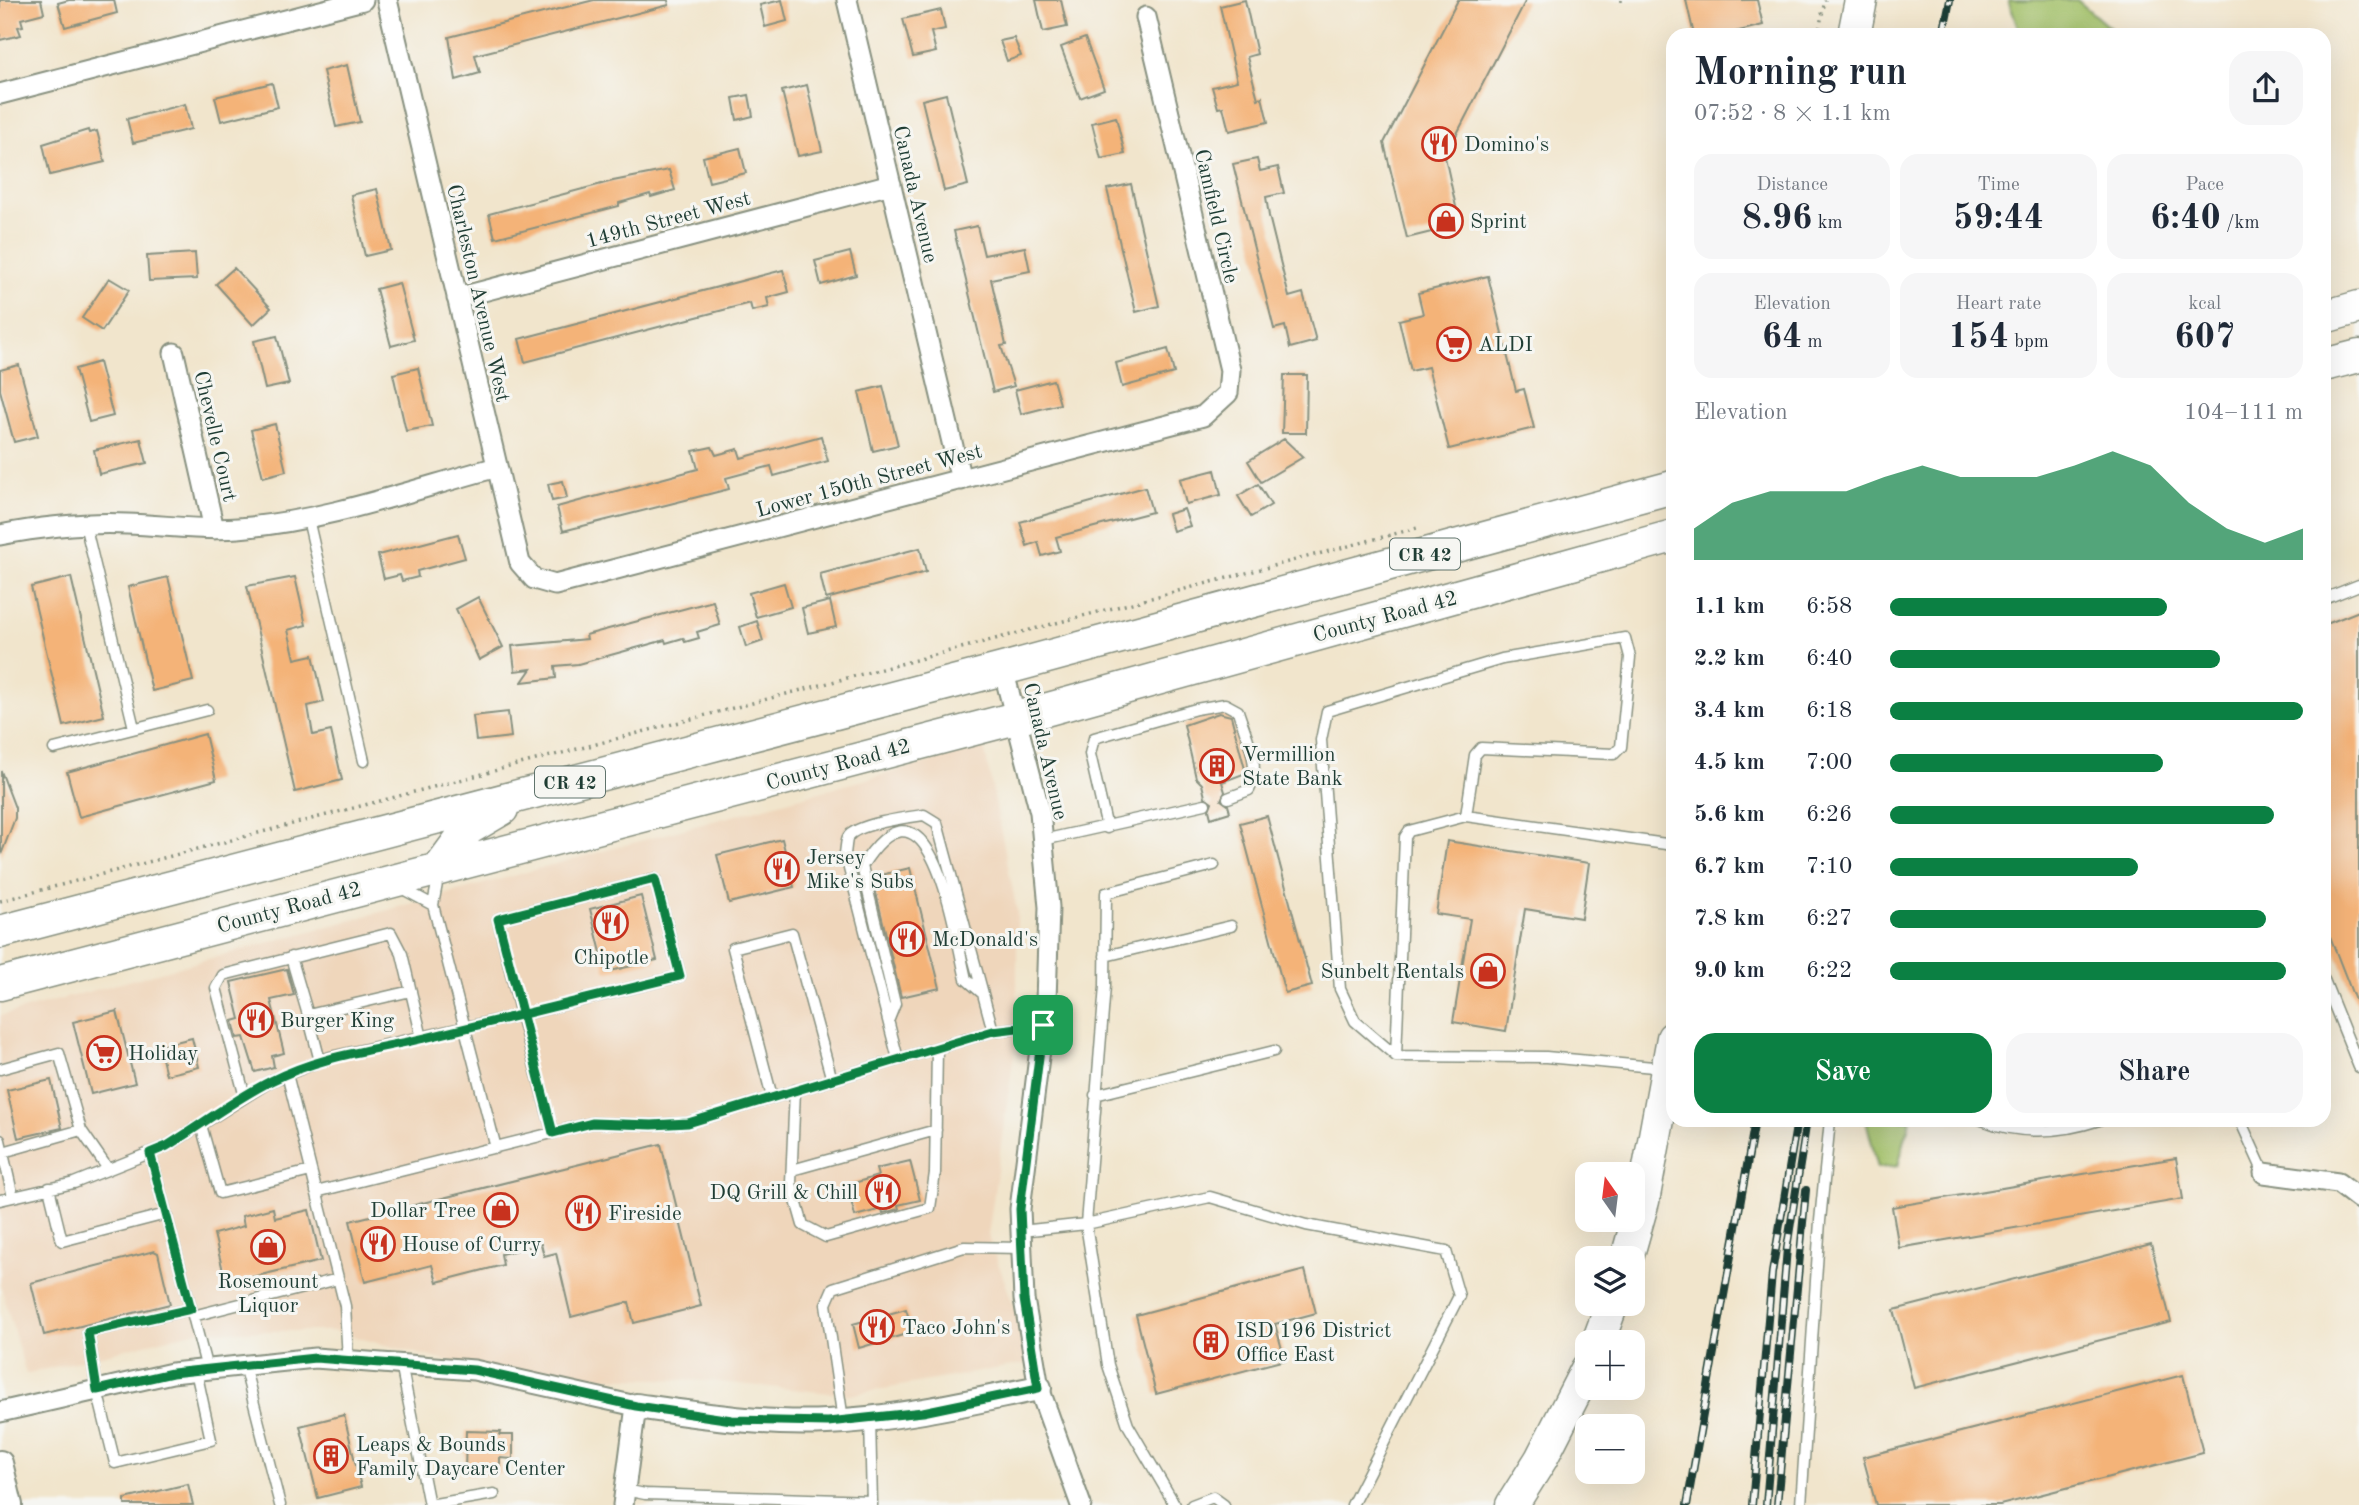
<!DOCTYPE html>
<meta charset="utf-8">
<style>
body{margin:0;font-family:"Old Standard TT",serif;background:#f6f6f7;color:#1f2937;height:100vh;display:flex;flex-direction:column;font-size:26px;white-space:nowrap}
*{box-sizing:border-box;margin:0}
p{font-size:23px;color:#747a83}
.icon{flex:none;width:38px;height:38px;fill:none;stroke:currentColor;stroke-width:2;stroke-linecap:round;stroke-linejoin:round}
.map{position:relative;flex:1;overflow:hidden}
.side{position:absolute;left:1666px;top:28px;width:665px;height:1099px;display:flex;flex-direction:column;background:#fff;border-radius:21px;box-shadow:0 7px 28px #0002}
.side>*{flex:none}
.needle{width:46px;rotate:346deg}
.fabs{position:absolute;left:1575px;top:1162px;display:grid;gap:14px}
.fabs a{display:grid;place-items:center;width:70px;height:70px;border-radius:14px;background:#fff;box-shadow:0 7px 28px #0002;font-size:35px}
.pin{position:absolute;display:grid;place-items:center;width:60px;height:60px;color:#fff;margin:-30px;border-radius:14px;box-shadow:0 4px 10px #0006}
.round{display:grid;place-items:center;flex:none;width:74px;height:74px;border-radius:21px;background:#f6f6f7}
.summary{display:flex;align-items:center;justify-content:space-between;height:119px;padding:0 28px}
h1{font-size:38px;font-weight:600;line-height:52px}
.stats{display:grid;grid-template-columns:repeat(3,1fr);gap:10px;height:119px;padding:7px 28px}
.stats div{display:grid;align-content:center;border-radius:18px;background:#f6f6f7;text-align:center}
.stats b{font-size:35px;font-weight:600}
.stats small{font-size:19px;font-weight:400}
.stats p{font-size:19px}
.chart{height:196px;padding:14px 28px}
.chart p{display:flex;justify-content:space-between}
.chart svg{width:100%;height:126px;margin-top:7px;fill:#0b8043;opacity:.7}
.cta{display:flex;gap:14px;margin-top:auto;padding:14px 28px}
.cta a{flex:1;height:80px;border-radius:21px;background:#0b8043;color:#fff;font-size:28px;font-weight:600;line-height:80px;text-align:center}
.cta a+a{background:#f6f6f7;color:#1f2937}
ul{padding:0 28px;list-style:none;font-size:23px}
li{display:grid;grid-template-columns:112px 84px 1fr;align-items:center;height:52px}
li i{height:18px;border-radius:9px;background:#0b8043}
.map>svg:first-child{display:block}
.built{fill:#efd6bb}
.green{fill:#a2c068;stroke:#607e4e;stroke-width:2}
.building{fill:#f4b378}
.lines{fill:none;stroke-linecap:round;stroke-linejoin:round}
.service-casing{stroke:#889180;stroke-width:13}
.minor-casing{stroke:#889180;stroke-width:23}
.tertiary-casing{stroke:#889180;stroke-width:28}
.primary-casing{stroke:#889180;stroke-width:35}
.trunk-casing{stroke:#889180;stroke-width:35}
.path{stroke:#889180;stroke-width:3.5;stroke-dasharray:2 5;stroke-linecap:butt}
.service{stroke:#fff;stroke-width:10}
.minor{stroke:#fff;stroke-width:19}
.tertiary{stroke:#fff;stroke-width:24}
.primary{stroke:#fff;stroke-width:32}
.trunk{stroke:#fff;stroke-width:32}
.rail-casing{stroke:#1f3d34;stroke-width:8}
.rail{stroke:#f6f6f2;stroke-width:5;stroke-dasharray:16;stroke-linecap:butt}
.route-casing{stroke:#fff;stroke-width:14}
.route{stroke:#0b8043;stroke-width:9}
.labels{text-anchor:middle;stroke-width:6;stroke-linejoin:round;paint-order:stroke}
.shield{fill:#f6f6f2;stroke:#60746d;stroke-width:2}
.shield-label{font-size:19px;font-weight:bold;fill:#1f3d34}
.poi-label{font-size:21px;fill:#1f3d34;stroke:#f6f6f2;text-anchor:start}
.street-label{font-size:21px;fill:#1f3d34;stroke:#f6f6f2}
</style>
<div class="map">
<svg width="2359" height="1505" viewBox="0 0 2359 1505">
<rect width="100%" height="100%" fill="#f6f6f2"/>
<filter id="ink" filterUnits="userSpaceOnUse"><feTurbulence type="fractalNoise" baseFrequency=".0143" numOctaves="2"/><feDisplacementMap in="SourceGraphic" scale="14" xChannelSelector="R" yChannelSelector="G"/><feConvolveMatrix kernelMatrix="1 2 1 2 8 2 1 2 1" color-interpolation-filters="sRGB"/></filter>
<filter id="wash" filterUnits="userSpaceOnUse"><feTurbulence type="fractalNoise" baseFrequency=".00686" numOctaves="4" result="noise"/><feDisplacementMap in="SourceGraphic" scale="28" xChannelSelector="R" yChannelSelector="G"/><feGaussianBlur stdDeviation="1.57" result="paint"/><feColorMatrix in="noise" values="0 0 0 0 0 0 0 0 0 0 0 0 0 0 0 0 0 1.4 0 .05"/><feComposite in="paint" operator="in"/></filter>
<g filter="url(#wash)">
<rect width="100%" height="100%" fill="#f1e5cc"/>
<path class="built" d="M984,747L1017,911V1032L988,1235L1034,1362L850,1395L710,1381L491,1373L333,1331H197L26,1374L0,1283V1016Z"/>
<path class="green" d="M2008,0H2077L2118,35H2021Z
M1866,1120H1910L1898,1166L1878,1168Z"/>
<g id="blocks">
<path class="building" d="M0,0H41L44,13L21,19L23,26L18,27L21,35L0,40Z
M69,0H114L117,13L65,27L58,3Z
M594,0H668L669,5L475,55L480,73L456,80L449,37Z
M782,0L787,21L765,27L760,5Z
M1036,0H1061L1067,27L1043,32Z
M1245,0L1257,54L1247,57L1258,99L1262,97L1268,122L1229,131L1223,107L1218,108L1212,87L1237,81L1220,6Z
M1458,0H1526L1445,157L1460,225L1407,238L1384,143Z
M1686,0H1757L1763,25L1723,35H1694Z
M941,10L945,29L931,32L936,52L913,57L903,19Z
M1014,38L1021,56L1007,61L1000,41Z
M1085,38L1104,89L1080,98L1061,47Z
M347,65L360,122L336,127L323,71Z
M272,83L278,107L221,121L215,97Z
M807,85L822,151L798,156L782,91Z
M946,94L968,185L944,191L922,100Z
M749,95L753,116L737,120L733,98Z
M185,104L191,129L133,143L127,119Z
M1116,117L1125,154L1101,159L1092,123Z
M88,130L89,133L97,131L105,162L50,175L43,144Z
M740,148L746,173L709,182L703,157Z
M1257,159L1260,171L1278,167L1284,193L1266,197L1269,216L1289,297L1303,293L1316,341L1290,348L1285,326L1274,329L1233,164Z
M669,170L675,190L651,197L650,194L619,203V206L495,238L489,214L613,181Z
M1131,184L1159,306L1136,312L1107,189Z
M377,189L391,250L365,256L351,195Z
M977,226L984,255L1025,247L1030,271L991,279L1006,345L1001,346L1014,386L993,392L954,231Z
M850,252L856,275L821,285L815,261Z
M195,253L197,279L149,281L147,256Z
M234,268L271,308L253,325L216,284Z
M783,270L789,292L767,298L769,307L752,311L750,303L525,362L519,339Z
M1488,276L1516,391L1524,389L1534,428L1449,449L1428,367L1411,371L1399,320L1423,314L1418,293Z
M109,278L129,290L102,331L82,318Z
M399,283L414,340L391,346L376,289Z
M277,336L289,384L265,389L254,341Z
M1168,349L1174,373L1122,387L1116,363Z
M99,362L113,416L89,422L75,369Z
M19,365L38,436L14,442L0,390V370Z
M418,368L432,426L406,431L393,374Z
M1284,375H1307L1306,433H1282Z
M1053,380L1060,404L1021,414L1015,390Z
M883,386L898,445L873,451L859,392Z
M275,424L286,471L263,477L251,430Z
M821,436L828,461L774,476L771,466L726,478L729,489L563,531L557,507L698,469L693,451L712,447L716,455L738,449L741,458Z
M141,439L147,463L99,474L94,450Z
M1284,439L1303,457L1261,482L1248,461Z
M1215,470L1221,495L1186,504L1180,479Z
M563,481L567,498L552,501L548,484Z
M1258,484L1271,505L1251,517L1238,496Z
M1145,487L1152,512L1056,537L1060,551L1042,556L1038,542L1027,546L1020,522Z
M1184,509L1190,526L1173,531L1168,514Z
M458,534L465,558L417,571L418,577L402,581L400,575L384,579L378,555Z
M920,548L926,572L826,599L820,574Z
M71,577L104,716L64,726L31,587Z
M168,577L193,681L152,691L128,587Z
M295,577L306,625L288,630L295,659L313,655L324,702L308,706L313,735L331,731L342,780L295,792L247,586Z
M784,583L791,607L756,617L749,593Z
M478,597L503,647L479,660L456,609Z
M713,601L720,625L697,632L699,638L685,642L683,638L666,643L665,640L578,664L555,666L556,678L522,682L531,669L515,671L512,646L587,639L586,635Z
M830,601L836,627L808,633L802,608Z
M2359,611V1007L2358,1008L2324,921V625Z
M757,621L763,641L746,647L740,627Z
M508,712L511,737L476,741L473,716Z
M1219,713L1231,716L1246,773L1222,782L1225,792L1221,800L1228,805L1230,812L1211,818L1209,810L1212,802L1205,797L1202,784L1196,778L1184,725Z
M205,734L216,780L79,817L67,772Z
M1,771L15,808V818L1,855Z
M1267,816L1312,986L1285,993L1240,823Z
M782,839L794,887L729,903L717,855Z
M1447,841L1589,863L1581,918L1525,909L1506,1031L1453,1022L1470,919L1436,914Z
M910,868L940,988L901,997L875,889L888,886L885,874Z
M641,896L657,960L606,972L590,909Z
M287,969L294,995L271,1000L284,1053L272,1056L274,1067L255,1072L244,1037L237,1038L233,1021L240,1019L231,982Z
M117,1011L135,1083L91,1094L73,1022Z
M192,1038L199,1067L166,1075L159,1046Z
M51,1080L62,1128L18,1138L7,1090Z
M661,1144L701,1306L634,1323L629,1302L571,1317L556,1253L544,1256L541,1244L501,1254L503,1265L437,1282L432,1265L365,1282L350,1221Z
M2176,1158L2183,1199L1899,1248L1892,1207Z
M910,1161L920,1200L898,1205L899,1209L883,1213L882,1209L855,1216L847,1185L878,1176L876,1169Z
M273,1208L275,1218L309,1210L321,1261L226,1283L214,1234L244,1226L242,1216Z
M2151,1244L2171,1322L1914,1388L1894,1310Z
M154,1251L158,1253L170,1304L44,1335L31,1283Z
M1305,1270L1316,1313L1275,1324L1285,1360L1156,1394L1136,1315Z
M906,1309L913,1332L859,1348L853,1324Z
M2183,1375L2203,1453L2000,1505H1876L1863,1457Z
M344,1415L361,1487L318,1498L300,1426Z
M466,1431L501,1432L500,1435H513V1459L500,1458V1474H465Z
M188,1484L193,1505H125V1499Z"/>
</g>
</g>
<g filter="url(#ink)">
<use href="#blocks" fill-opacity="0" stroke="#889180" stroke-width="2"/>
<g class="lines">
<g class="service-casing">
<path id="service" d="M308,519L364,761
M85,524L134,728
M2324,599L2359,585
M54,749L207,710
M1466,816L1673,845
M1107,828L1090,754L1094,738L1196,709L1225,704L1238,711C1246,737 1262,765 1249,790L1228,798
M1043,840L1205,804
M1214,865L1106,893L1105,986L1086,1224L1210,1197L1306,1225L1446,1251L1459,1296L1352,1505
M439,873L433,905L496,1148
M403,889L433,905
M1105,956L1231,926
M291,957L308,1015
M2324,980L2359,1067
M889,1019L895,1004L862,866C931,757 955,935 966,979L981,992
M1396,1056L1405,837L1409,831L1466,816L1475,755L1481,748L1614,754L1621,747L1630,657L1625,638L1502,659L1327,711L1321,740L1340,989L1355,1021L1396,1056L1546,1057L1664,1068
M898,1059L845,853C846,849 846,840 848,837C856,824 910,817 924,815L937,823L993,1031
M320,1061L308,1015L411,991
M0,1069L59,1053L81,1130L108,1169
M287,1074L345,1306L348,1360
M795,1090L791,1183L803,1225L826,1237L930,1208L935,1173L937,1048
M1095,1095L1274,1051
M245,1097L216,988L223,975L391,933L402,954L422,1038
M772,1097L733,948L792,933L832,1080
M1982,1120C2020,1135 2060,1133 2099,1120
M2240,1120L2264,1173
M201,1125L220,1193L311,1171
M0,1140L13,1197
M3,1152L81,1130
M150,1153L207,1369
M792,1170L936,1130
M49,1188L62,1241L166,1214
M316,1192L592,1123L652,1125L688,1123L993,1031L1043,1025
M0,1200L74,1183L167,1146L271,1081L330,1057L521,1015L498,919L655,879L680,976L521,1015L553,1133
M1021,1231L1086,1224L1108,1365L1128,1425L1175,1505
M191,1309L88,1332L97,1390L115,1463L211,1440L196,1371
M193,1316L338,1279
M401,1364L429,1505L494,1494
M244,1365L280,1505
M870,1418L872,1505
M843,1420L826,1304L833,1288L964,1247L1022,1248
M625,1490L645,1494L872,1501
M1192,1505L1213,1497L1224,1505
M1801,1505L1820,1221L1830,1120"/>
</g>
<g class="minor-casing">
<path id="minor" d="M387,0L520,563L534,579L555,585L1203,416L1228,393L1230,370L1146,17
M847,0L961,480
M0,94L363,0
M457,298L891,184
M174,353L214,529
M0,535C42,527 84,522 127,524C164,525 201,531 238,528C326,521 412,490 497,467
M1003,669L1040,812L1049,907L1046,1001L1020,1209L1024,1299L1039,1388L1081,1505
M2264,1173L2338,1183L2359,1199
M0,1412L172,1373L315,1358L474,1370L636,1406L623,1505"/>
</g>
<g class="tertiary-casing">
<path id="tertiary" d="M636,1406C699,1415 763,1425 827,1422C899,1419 969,1402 1039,1388
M0,1463L10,1505"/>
</g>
<g class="primary-casing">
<path id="primary" d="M1854,35L1861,0
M1627,1258L1643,1201L1673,1038
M1598,1342L1612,1304
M1512,1505L1541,1459L1587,1369"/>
</g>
<g class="trunk-casing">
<path id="trunk" d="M2324,317L2359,307
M2324,365L2359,356
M440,867L468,829L502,809
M0,932L1003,669L1673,487
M0,984L1016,718L1673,536"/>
</g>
<path class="path" d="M1621,2V0
M1818,35L1825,0
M0,901L1417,528"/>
<use href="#service" class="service"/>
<use href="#minor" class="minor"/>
<use href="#tertiary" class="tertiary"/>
<use href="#primary" class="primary"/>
<use href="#trunk" class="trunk"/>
<g class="rail-casing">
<path id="rail" d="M1943,35L1950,0
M1687,1505L1755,1120
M1752,1505L1772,1273L1797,1120
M1766,1505L1787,1248L1807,1120
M1777,1505L1806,1190"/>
</g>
<use href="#rail" class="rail"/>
</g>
</g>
<g class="lines" filter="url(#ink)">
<g class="route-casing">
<path id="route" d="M1043,1025L993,1031L688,1123L652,1125L592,1123L553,1133L498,919L655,879L680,976C595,996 510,1018 425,1038C373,1050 320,1056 271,1081C235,1099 201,1125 167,1146L150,1153L191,1309L88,1332L97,1390L172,1373L315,1358L474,1370L636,1406L732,1420L828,1422L923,1412L1038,1388L1024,1299L1020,1209L1043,1025"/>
</g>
<use href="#route" class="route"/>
</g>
<defs>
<g id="restaurant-ring" transform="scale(1.75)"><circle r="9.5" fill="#f6f6f2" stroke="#c8321e" stroke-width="1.5"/><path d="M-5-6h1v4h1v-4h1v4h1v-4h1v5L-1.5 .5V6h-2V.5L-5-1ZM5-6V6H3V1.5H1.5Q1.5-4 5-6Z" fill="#c8321e"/></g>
<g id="shop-ring" transform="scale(1.75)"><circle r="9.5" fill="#f6f6f2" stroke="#c8321e" stroke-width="1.5"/><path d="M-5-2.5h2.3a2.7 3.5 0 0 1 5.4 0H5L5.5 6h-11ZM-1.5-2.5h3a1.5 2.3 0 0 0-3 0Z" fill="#c8321e"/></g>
<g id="supermarket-ring" transform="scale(1.75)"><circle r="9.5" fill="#f6f6f2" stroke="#c8321e" stroke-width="1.5"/><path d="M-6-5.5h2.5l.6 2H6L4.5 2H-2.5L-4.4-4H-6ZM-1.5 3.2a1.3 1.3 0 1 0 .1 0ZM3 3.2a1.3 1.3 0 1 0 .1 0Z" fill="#c8321e"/></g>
<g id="building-ring" transform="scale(1.75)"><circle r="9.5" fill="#f6f6f2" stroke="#c8321e" stroke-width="1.5"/><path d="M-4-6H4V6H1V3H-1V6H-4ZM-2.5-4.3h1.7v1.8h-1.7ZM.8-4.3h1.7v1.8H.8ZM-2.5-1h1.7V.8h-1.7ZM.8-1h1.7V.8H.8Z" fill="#c8321e"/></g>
</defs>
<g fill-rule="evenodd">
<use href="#restaurant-ring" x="1439" y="144"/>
<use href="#shop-ring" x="1446" y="221"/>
<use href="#supermarket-ring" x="1454" y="344"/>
<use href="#building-ring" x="1217" y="766"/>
<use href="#restaurant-ring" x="782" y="869"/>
<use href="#restaurant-ring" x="611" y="923"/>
<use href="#restaurant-ring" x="907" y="939"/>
<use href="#shop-ring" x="1488" y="971"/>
<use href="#restaurant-ring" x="256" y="1020"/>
<use href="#supermarket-ring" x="104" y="1053"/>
<use href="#restaurant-ring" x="883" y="1192"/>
<use href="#shop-ring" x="501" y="1210"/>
<use href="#restaurant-ring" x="583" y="1213"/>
<use href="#restaurant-ring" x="378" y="1244"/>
<use href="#shop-ring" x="268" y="1247"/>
<use href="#restaurant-ring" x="877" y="1327"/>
<use href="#building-ring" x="1211" y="1342"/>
<use href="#building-ring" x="331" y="1456"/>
</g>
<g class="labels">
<g class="shield">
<rect x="1390" y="538.5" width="70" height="31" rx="5"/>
<rect x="535" y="766.5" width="70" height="31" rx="5"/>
</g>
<g class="shield-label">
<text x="1425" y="561">CR 42</text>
<text x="570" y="789">CR 42</text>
</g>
<g class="poi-label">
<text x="1464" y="151">Domino's</text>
<text x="1470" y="228">Sprint</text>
<text x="1478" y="351">ALDI</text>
<text x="1242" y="761">Vermillion<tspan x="1242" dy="24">State Bank</tspan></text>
<text x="806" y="864">Jersey<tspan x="806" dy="24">Mike's Subs</tspan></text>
<text x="932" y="946">McDonald's</text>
<text x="611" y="964" text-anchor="middle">Chipotle</text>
<text x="1464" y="978" text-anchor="end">Sunbelt Rentals</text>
<text x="280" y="1027">Burger King</text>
<text x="128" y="1060">Holiday</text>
<text x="858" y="1199" text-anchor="end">DQ Grill &amp; Chill</text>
<text x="476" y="1217" text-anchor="end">Dollar Tree</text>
<text x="608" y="1220">Fireside</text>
<text x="402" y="1251">House of Curry</text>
<text x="268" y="1288" text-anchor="middle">Rosemount<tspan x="268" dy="24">Liquor</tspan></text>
<text x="902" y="1334">Taco John's</text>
<text x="1236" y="1337">ISD 196 District<tspan x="1236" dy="24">Office East</tspan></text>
<text x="356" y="1451">Leaps &amp; Bounds<tspan x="356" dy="24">Family Daycare Center</tspan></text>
</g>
<g class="street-label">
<text transform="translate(916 194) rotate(77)" y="7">Canada Avenue</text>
<text transform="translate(1217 216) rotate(77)" y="7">Camfield Circle</text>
<text transform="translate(668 219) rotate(-15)" y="7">149th Street West</text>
<text transform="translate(479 293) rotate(77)" y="7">Charleston Avenue West</text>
<text transform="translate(216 436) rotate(77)" y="7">Chevelle Court</text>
<text transform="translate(869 480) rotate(-15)" y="7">Lower 150th Street West</text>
<text transform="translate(1385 616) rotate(-15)" y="7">County Road 42</text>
<text transform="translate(1046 751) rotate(77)" y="7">Canada Avenue</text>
<text transform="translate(838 764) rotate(-15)" y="7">County Road 42</text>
<text transform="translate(289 907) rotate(-15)" y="7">County Road 42</text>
</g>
</g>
</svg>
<div class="fabs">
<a><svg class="needle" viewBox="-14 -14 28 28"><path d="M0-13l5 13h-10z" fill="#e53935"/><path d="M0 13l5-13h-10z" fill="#747a83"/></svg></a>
<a><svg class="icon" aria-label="layers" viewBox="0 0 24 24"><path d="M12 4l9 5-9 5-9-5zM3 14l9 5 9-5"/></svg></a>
<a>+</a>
<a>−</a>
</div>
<div class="pin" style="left:1043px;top:1025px;background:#1e9e55"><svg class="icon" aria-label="arrive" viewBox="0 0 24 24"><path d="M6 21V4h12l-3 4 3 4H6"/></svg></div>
<section class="side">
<div class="summary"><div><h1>Morning run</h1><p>07:52 · 8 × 1.1 km</p></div><a class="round"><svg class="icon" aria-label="share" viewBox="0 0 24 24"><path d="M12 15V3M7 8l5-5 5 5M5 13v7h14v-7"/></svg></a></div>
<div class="stats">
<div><p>Distance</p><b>8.96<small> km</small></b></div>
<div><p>Time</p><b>59:44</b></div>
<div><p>Pace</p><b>6:40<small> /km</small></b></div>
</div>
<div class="stats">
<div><p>Elevation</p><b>64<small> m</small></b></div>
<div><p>Heart rate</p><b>154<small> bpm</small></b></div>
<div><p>kcal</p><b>607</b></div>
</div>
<div class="chart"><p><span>Elevation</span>104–111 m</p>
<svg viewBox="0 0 160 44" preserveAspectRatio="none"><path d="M0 44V33L10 24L20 20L30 20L40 20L50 15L60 11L70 15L80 15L90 15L100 11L110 6L120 11L130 24L140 33L150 38L160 33V44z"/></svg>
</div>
<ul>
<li><b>1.1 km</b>6:58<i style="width:67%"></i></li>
<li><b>2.2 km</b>6:40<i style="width:80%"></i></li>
<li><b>3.4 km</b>6:18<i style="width:100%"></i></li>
<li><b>4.5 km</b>7:00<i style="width:66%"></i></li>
<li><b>5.6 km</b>6:26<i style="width:93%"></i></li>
<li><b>6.7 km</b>7:10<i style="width:60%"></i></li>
<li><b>7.8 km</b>6:27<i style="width:91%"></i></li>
<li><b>9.0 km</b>6:22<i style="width:96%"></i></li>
</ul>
<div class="cta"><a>Save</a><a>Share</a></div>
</section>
</div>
